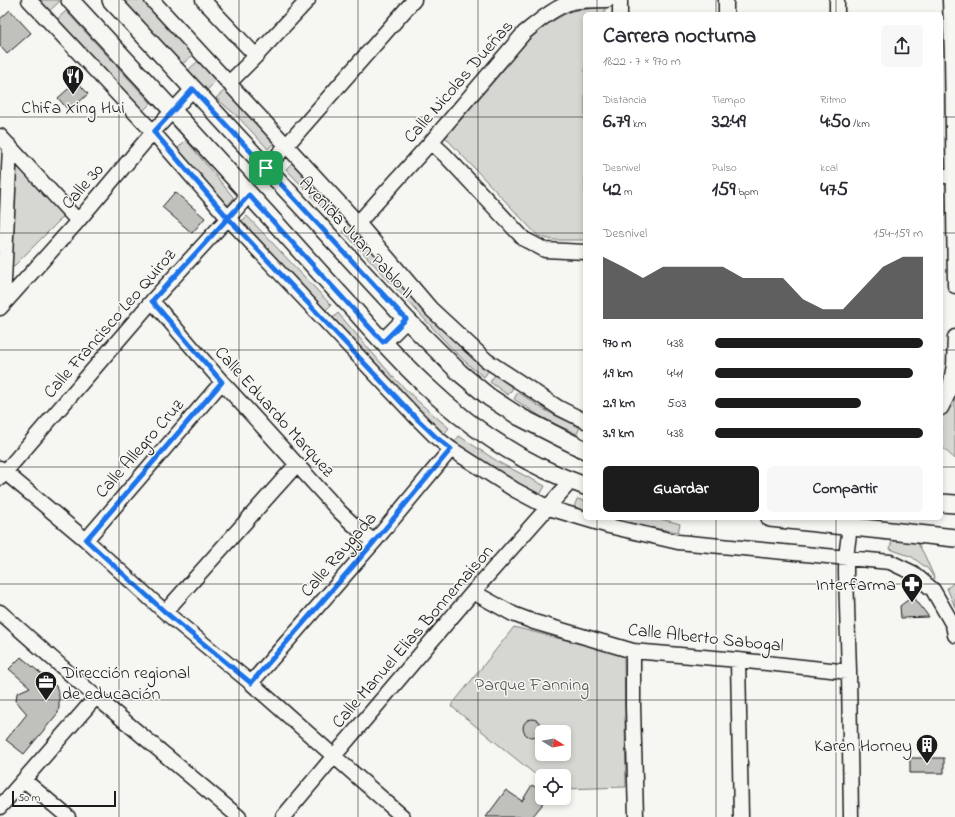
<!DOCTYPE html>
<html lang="es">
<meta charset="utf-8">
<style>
body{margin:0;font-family:"Indie Flower",sans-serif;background:#f7f7f7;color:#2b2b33;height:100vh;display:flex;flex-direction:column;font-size:15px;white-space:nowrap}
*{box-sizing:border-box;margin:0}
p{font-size:13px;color:#7c7c81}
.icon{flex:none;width:22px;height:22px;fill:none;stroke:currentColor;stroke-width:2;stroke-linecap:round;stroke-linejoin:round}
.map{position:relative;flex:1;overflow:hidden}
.drawer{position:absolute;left:583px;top:12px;width:360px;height:508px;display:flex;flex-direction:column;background:#fff;border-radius:6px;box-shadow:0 2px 6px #0003}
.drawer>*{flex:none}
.needle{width:26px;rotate:101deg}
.controls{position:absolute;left:535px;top:725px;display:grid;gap:8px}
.controls a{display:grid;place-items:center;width:36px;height:36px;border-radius:6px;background:#fff;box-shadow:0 2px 6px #0003;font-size:20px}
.scale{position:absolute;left:12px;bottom:10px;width:104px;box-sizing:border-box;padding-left:4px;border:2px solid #1c1c1c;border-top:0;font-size:11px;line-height:14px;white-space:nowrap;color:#1c1c1c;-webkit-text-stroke:3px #f6f6f2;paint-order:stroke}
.pin{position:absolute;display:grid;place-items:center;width:34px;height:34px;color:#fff;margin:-17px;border-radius:8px;box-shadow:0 2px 6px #0006}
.round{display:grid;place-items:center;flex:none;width:42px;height:42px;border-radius:6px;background:#f7f7f7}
.headline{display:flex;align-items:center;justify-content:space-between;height:68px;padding:0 20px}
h1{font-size:22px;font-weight:700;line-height:30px}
.stats{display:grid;grid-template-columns:repeat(3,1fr);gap:6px;height:68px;padding:4px 20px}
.stats div{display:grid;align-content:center}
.stats b{font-size:20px;font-weight:700}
.stats small{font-size:11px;font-weight:400}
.stats p{font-size:11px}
.chart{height:112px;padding:8px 20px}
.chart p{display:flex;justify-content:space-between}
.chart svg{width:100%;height:72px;margin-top:4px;fill:#1c1c1c;opacity:.7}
.cta{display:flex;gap:8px;margin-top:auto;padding:8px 20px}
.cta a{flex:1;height:46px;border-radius:6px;background:#1c1c1c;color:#fff;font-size:16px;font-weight:700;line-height:46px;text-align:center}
.cta a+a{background:#f7f7f7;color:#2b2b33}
ul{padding:0 20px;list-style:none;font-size:13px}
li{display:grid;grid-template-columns:64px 48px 1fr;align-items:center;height:30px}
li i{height:10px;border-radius:5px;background:#1c1c1c}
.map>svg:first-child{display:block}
.green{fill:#d6d6d2;stroke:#797977;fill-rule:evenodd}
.building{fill:#c0c0bd;stroke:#1c1c1c}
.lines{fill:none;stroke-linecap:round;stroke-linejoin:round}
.minor-casing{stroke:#1c1c1c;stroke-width:17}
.major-casing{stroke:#1c1c1c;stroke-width:20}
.minor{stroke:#f6f6f2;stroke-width:14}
.major{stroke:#f6f6f2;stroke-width:17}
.route-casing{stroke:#fff;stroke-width:8}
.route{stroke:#1a73e8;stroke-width:5}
.grid{fill:none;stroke:#1c1c1c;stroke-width:1;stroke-opacity:0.55}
.labels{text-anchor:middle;stroke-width:3;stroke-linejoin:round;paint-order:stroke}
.street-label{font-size:18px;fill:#1c1c1c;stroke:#f6f6f2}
.poi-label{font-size:18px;fill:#1c1c1c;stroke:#f6f6f2;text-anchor:end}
.park-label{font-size:18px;fill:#545453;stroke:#f6f6f2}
</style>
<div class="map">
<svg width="955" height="817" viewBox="0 0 955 817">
<rect width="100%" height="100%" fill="#f6f6f2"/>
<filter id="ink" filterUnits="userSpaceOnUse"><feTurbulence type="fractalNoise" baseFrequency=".025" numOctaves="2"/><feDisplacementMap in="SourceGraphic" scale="8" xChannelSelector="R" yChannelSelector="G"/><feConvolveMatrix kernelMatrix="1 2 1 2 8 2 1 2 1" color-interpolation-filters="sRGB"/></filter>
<g filter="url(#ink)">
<path class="green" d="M35,0H58L59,2L47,13Z
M119,0H142L193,55L180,66Z
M605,7V14H585V240H553L538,236L445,137L524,43L545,25L571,11Z
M66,11L151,103L140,114L55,21Z
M198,61L216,81L207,90L186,72Z
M225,90L274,143L268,149L237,116L216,98Z
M186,140L234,198L226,207L175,151Z
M10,161L69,211L0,280Z
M292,163L311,183L305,189L286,169Z
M318,190L343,218L337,224L311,196Z
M247,216L331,305L323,313L241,222Z
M348,224L459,345L476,360L489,370L484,377L471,367L454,351L343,231Z
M338,313L394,378L422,405L449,428L443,435L331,320Z
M495,375L513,388L508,395L490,382Z
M518,392L543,409L558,417L580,427L577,434L557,425L540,416L514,399Z
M951,398L955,399V459L941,446V415Z
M459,436L500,463L545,486L540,495L497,471L454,443Z
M577,499L585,501V510L574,507Z
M611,518C635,518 656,516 680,524L678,532L635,525Z
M892,540L917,542L924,554L935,579L928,569L912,557L890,549Z
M955,582V607L947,588Z
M514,627L624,655L626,787L564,789V776H542V780L451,706ZM542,732H564V754H542Z"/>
<path class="building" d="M10,10L31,33L7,54L0,46V19Z
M77,81L88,94L69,111L58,98Z
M175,192L205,218L192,233L162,207Z
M913,596L929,617L901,618L900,606Z
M21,657L56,686L59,696V707L58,713L24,754L6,740L27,714L16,701L17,693L30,687L9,669Z
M523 728a9 9 0 1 1 18 0a9 9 0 1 1-18 0Z
M910,758H944V773H910Z
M532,785L542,791V805L532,817H486L506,790L522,801Z"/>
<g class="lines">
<g class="minor-casing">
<path id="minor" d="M29,0L153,132L228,218L414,415L437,438L451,449L515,490L549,508L609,526L678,542L890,562L913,573L933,590L953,625L955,635
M152,0L358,223L431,309L486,360L559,408L585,421
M203,0L256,56L308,0
M620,0V14
M726,0V14
M837,0V14
M950,0L952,56L955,286
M229,83L256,56
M0,136L78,221
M431,142L445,155L524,239L545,250L585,252
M266,168L286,146L414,0
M941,176H953
M358,223L431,142L524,33C539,21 553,8 572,2C583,0 596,0 607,0
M152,301L222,382L340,512L357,528L374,542
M3,304L10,146
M0,308L78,221L153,132L193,89
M941,408L949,392L954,365L955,337
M0,468L86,540L165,612L251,683L403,817
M0,478L152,301L249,195
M850,526L846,557V573L849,672L851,817
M86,540L222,382
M473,592L513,614L534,622L633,651L738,660L849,672
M0,612L96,697L239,817
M165,612L297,464
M633,651V707L636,817
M738,660L741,817
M251,683L374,542L451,449
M24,780L68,817
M0,807L96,697
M283,817L334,756L473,592L571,481"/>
</g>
<g class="major-casing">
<path id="major" d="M70,0C140,75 210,151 279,227C305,256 330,284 356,312C378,337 401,362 425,385C471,429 525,465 585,486
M111,0L406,319L460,373L489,397L520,417L585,450
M383,342L406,319
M941,503L955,504
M770,518L955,538"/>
</g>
<use href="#minor" class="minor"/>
<use href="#major" class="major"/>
</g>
</g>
<g class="lines" filter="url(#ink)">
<g class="route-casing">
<path id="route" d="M266,168L193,89L154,132L228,218L152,301L222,382L86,540L165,612L251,683L374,542L451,449L437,438L414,416L228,218L249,195L383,342L406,319L266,168"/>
</g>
<use href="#route" class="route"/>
</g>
<path class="grid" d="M119,0V817M239,0V817M358,0V817M478,0V817M597,0V14M716,0V14M836,0V14M0,117H585M941,117H955M0,233H585M941,233H955M0,350H585M941,350H955M0,467H585M941,467H955M597,518V817M716,518V817M836,518V817M0,584H955M0,700H955"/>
<defs>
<g id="restaurant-pin" transform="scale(1.15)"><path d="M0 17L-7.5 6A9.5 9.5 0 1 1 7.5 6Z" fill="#1c1c1c" stroke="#f6f6f2"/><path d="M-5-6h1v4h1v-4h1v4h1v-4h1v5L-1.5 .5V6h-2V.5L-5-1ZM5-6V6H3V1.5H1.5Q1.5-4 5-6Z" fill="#fff"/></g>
<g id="pharmacy-pin" transform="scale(1.15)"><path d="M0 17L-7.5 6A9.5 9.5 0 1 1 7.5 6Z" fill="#1c1c1c" stroke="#f6f6f2"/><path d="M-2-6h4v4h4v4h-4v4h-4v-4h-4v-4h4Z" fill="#fff"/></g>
<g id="office-pin" transform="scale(1.15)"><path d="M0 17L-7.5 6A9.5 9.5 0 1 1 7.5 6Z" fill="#1c1c1c" stroke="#f6f6f2"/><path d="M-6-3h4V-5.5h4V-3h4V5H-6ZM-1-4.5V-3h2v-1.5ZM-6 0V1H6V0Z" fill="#fff"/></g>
<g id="building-pin" transform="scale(1.15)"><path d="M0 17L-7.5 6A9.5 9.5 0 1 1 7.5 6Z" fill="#1c1c1c" stroke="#f6f6f2"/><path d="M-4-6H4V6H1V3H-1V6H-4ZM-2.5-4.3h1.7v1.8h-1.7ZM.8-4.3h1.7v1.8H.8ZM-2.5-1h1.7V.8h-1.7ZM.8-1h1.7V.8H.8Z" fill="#fff"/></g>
</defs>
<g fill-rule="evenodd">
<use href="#restaurant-pin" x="73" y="76"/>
<use href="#pharmacy-pin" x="912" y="584"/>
<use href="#office-pin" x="46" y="682"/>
<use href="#building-pin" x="927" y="745"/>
</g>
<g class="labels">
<g class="street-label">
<text transform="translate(458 81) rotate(-49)" y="6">Calle Nicolas Dueñas</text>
<text transform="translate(82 186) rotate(-49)" y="6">Calle 30</text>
<text transform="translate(357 237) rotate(47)" y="6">Avenida Juan Pablo II</text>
<text transform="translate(109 323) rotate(-49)" y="6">Calle Francisco Leo Quiroz</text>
<text transform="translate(275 411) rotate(48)" y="6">Calle Eduardo Marquez</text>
<text transform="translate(139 448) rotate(-49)" y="6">Calle Allegro Cruz</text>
<text transform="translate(338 554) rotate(-49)" y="6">Calle Raygada</text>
<text transform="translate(412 636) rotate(-49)" y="6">Calle Manuel Elias Bonnemaison</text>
<text transform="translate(706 637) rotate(6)" y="6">Calle Alberto Sabogal</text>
</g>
<g class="poi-label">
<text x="73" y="113" text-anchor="middle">Chifa Xing Hui</text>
<text x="896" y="590">Interfarma</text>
<text x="62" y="678" text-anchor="start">Dirección regional<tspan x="62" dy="21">de educación</tspan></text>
<text x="912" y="751">Karen Horney</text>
</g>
<g class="park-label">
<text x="532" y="690">Parque Fanning</text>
</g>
</g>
</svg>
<div class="controls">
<a><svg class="needle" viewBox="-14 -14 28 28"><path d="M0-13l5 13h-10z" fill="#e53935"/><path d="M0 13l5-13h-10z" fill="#7c7c81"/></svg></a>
<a><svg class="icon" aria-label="locate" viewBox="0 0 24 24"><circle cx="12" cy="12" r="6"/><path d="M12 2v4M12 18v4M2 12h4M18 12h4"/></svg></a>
</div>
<div class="scale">50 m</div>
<div class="pin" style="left:266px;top:168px;background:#1e9e55"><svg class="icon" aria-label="arrive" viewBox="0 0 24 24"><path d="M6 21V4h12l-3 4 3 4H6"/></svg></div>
<section class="drawer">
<div class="headline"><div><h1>Carrera nocturna</h1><p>18:22 · 7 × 970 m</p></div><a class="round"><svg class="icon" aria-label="share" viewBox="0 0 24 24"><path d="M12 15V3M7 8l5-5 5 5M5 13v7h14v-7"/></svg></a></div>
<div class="stats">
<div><p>Distancia</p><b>6.79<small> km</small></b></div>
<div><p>Tiempo</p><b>32:49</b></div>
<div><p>Ritmo</p><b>4:50<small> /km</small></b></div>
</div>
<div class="stats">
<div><p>Desnivel</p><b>42<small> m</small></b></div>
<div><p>Pulso</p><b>159<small> bpm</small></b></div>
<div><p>kcal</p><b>475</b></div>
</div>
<div class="chart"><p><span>Desnivel</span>154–159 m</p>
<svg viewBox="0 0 160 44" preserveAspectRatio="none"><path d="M0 44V6L10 12L20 19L30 12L40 12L50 12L60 12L70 19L80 19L90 19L100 32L110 38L120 38L130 25L140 12L150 6L160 6V44z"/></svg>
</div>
<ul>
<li><b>970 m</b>4:38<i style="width:100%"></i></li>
<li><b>1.9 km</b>4:41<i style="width:95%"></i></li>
<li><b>2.9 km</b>5:03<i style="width:70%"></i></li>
<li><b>3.9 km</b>4:38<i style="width:100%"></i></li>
</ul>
<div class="cta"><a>Guardar</a><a>Compartir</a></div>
</section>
</div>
